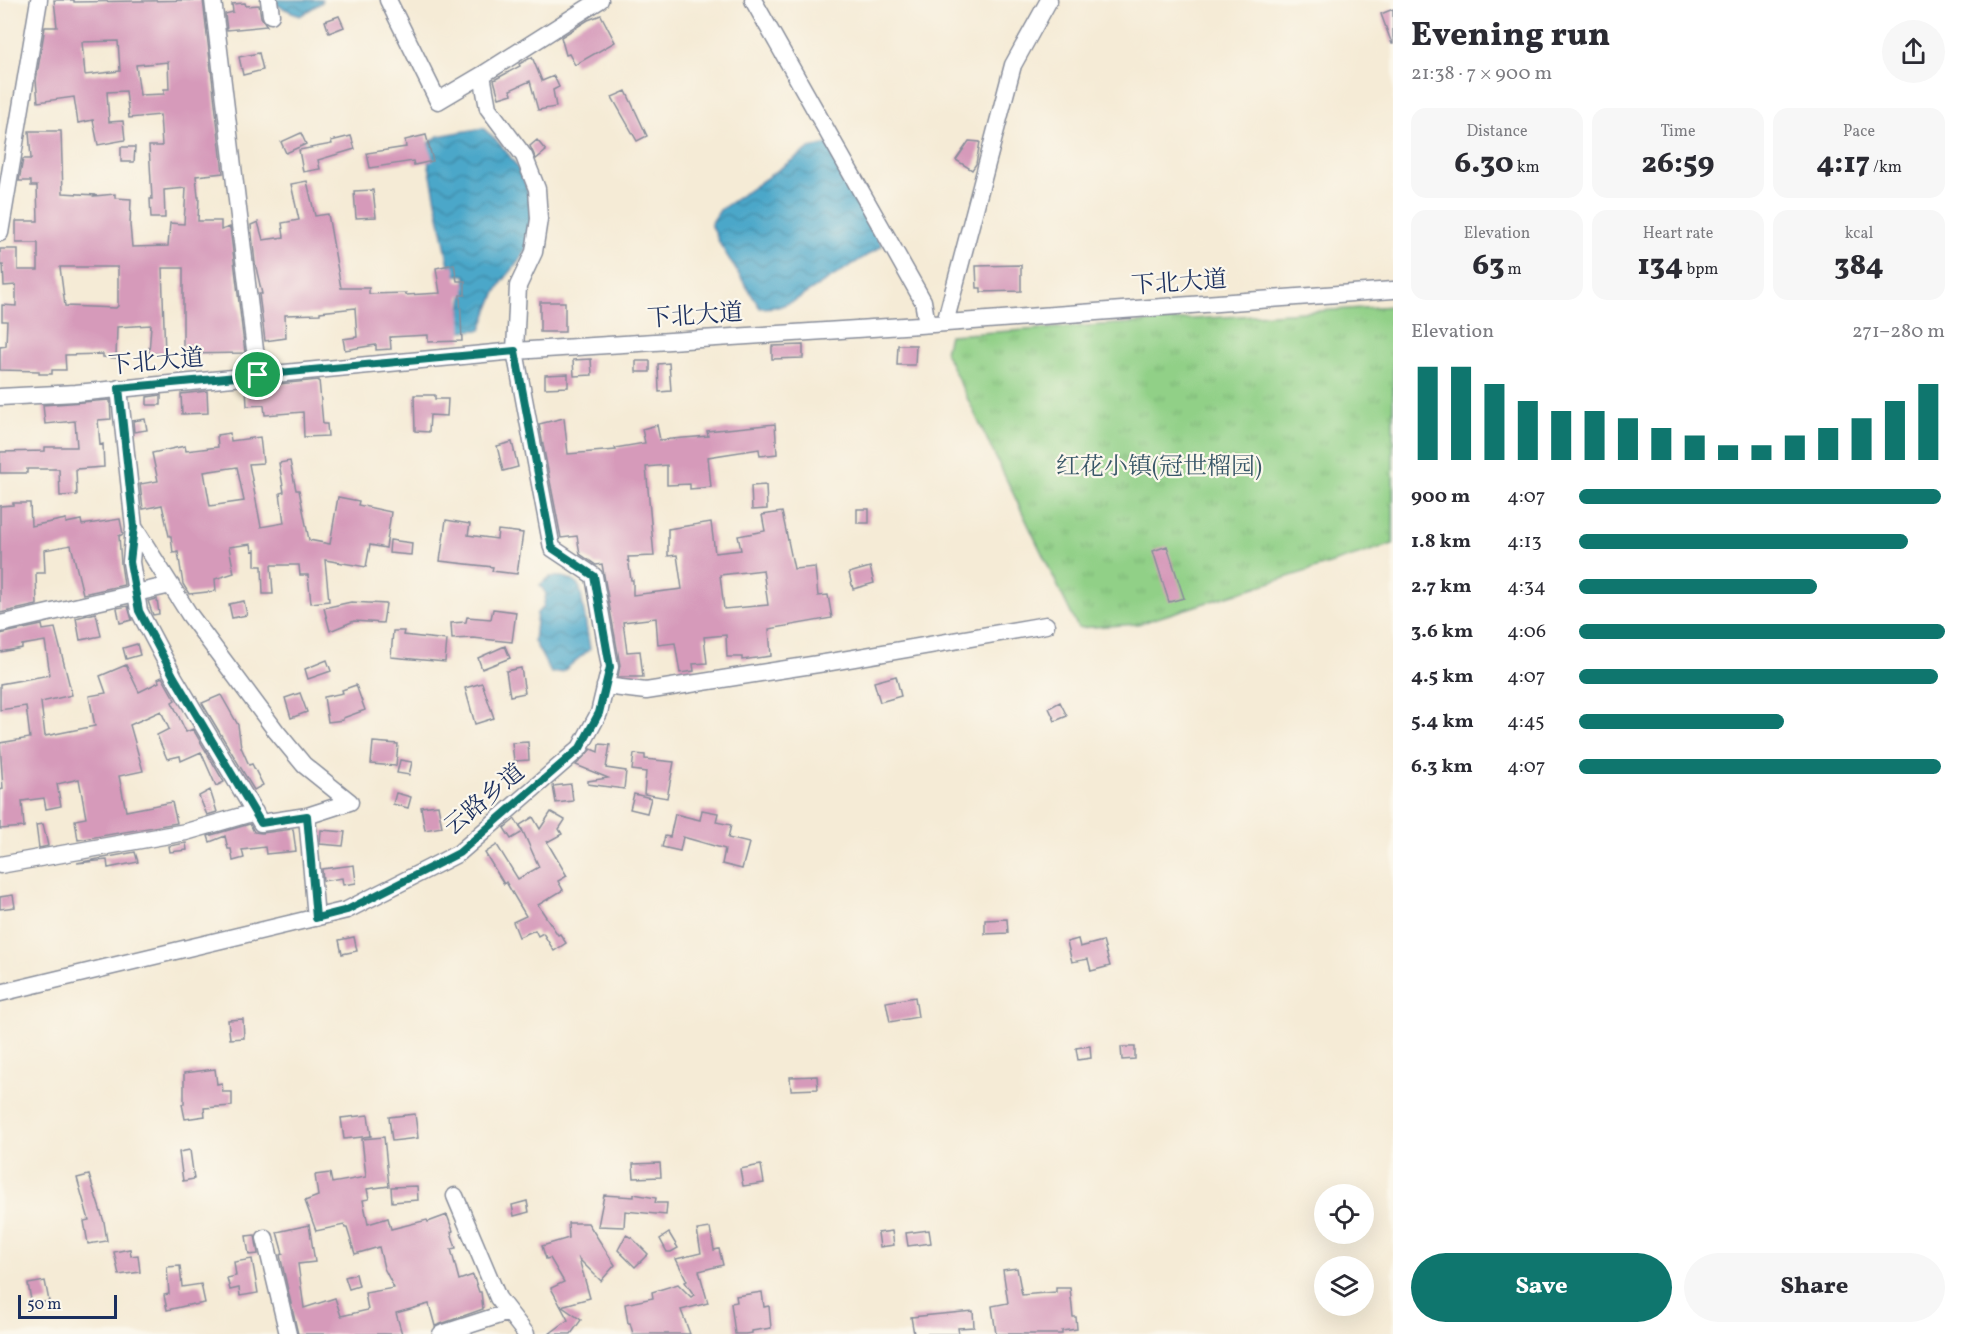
<!DOCTYPE html>
<meta charset="utf-8">
<style>
body{margin:0;font-family:Vollkorn,"Noto Serif SC",serif;background:#f7f7f7;color:#2b2b33;height:100vh;display:flex;flex-direction:column;font-size:22px;white-space:nowrap}
*{box-sizing:border-box;margin:0}
p{font-size:20px;color:#7c7c81}
.icon{flex:none;width:33px;height:33px;fill:none;stroke:currentColor;stroke-width:2;stroke-linecap:round;stroke-linejoin:round}
.map{position:relative;flex:1;overflow:hidden}
.side{display:flex;flex-direction:column;background:#fff;width:570px}
.side>*{flex:none}
.tools{position:absolute;left:1314px;top:1184px;display:grid;gap:12px}
.tools a{display:grid;place-items:center;width:60px;height:60px;border-radius:50%;background:#fff;box-shadow:0 6px 24px #0002;font-size:30px}
.scale{position:absolute;left:18px;bottom:15px;width:99px;box-sizing:border-box;padding-left:6px;border:3px solid #1b2f5e;border-top:0;font-size:16px;line-height:21px;white-space:nowrap;color:#1b2f5e;-webkit-text-stroke:4px #fbf7ec;paint-order:stroke}
.pin{position:absolute;display:grid;place-items:center;width:51px;height:51px;color:#fff;margin:-26px;border:3px solid #fff;border-radius:50%;box-shadow:0 2px 6px #0007}
.round{display:grid;place-items:center;flex:none;width:63px;height:63px;border-radius:32px;background:#f7f7f7}
.headline{display:flex;align-items:center;justify-content:space-between;height:102px;padding:0 18px}
h1{font-size:33px;font-weight:800;line-height:45px}
.metrics{display:grid;grid-template-columns:repeat(3,1fr);gap:9px;height:102px;padding:6px 18px}
.metrics div{display:grid;align-content:center;border-radius:15px;background:#f7f7f7;text-align:center}
.metrics b{font-size:30px;font-weight:800}
.metrics small{font-size:16px;font-weight:400}
.metrics p{font-size:16px}
.chart{height:168px;padding:12px 18px}
.chart p{display:flex;justify-content:space-between}
.chart svg{width:100%;height:108px;margin-top:6px;stroke:#0f766e;stroke-width:6}
.button{display:flex;gap:12px;margin-top:auto;padding:12px 18px}
.button a{flex:1;height:69px;border-radius:36px;background:#0f766e;color:#fff;font-size:24px;font-weight:800;line-height:69px;text-align:center}
.button a+a{background:#f7f7f7;color:#2b2b33}
ul{padding:0 18px;list-style:none;font-size:20px}
li{display:grid;grid-template-columns:96px 72px 1fr;align-items:center;height:45px}
li i{height:15px;border-radius:8px;background:#0f766e}
main{display:flex;flex:1;min-height:0}
.map>svg:first-child{display:block}
.grass{fill:url(#grass-tufts);stroke:#568072;stroke-width:1.5}
.water{fill:url(#water-waves);stroke:#336b94;stroke-width:1.5}
.building{fill:#d69aba;fill-rule:evenodd}
.lines{fill:none;stroke-linecap:round;stroke-linejoin:round}
.minor-casing{stroke:#888d9a;stroke-width:19}
.minor{stroke:#fff;stroke-width:16}
.route-casing{stroke:#fff;stroke-width:12}
.route{stroke:#0f766e;stroke-width:8}
.labels{text-anchor:middle;stroke-width:4.5;stroke-linejoin:round;paint-order:stroke}
.street-label{font-size:24px;fill:#1b2f5e;stroke:#fbf7ec}
.park-label{font-size:24px;fill:#385768;stroke:#fbf7ec}
</style>
<main>
<div class="map">
<svg width="1393" height="1334" viewBox="0 0 1393 1334">
<defs>
<pattern id="grass-tufts" width="24" height="20" patternUnits="userSpaceOnUse" patternTransform="scale(1.5)"><rect width="24" height="20" fill="#91d087"/><path d="M3 7l-1-3M5 7V3M7 7l1-3M15 17l-1-3M17 17v-4M19 17l1-3" fill="none" stroke="#7cb377"/></pattern>
<pattern id="water-waves" width="16" height="10" patternUnits="userSpaceOnUse" patternTransform="scale(1.5)"><rect width="16" height="10" fill="#4ba7c9"/><path d="M0 5q4-4 8 0t8 0" fill="none" stroke="#3e88a6"/></pattern>
</defs>
<rect width="100%" height="100%" fill="#fbf7ec"/>
<filter id="ink" filterUnits="userSpaceOnUse"><feTurbulence type="fractalNoise" baseFrequency=".0167" numOctaves="2"/><feDisplacementMap in="SourceGraphic" scale="12" xChannelSelector="R" yChannelSelector="G"/><feConvolveMatrix kernelMatrix="1 2 1 2 8 2 1 2 1" color-interpolation-filters="sRGB"/></filter>
<filter id="wash" filterUnits="userSpaceOnUse"><feTurbulence type="fractalNoise" baseFrequency=".008" numOctaves="4" result="noise"/><feDisplacementMap in="SourceGraphic" scale="24" xChannelSelector="R" yChannelSelector="G"/><feGaussianBlur stdDeviation="1.35" result="paint"/><feColorMatrix in="noise" values="0 0 0 0 0 0 0 0 0 0 0 0 0 0 0 0 0 1.4 0 .05"/><feComposite in="paint" operator="in"/></filter>
<g filter="url(#wash)">
<rect width="100%" height="100%" fill="#f5ebd6"/>
<path class="grass" d="M1393,306V544L1138,624L1078,628L945,352L949,335Z"/>
<path class="water" d="M275,0H322V2L300,16L275,4Z
M483,128C512,153 536,186 530,227C529,235 529,243 526,250C519,264 507,274 499,287C491,300 486,316 481,330L458,331L466,275H451L425,146L438,136Z
M828,144L882,246L794,301L778,307L760,308L721,246L711,224L720,210L810,148Z
M550,577C563,576 572,577 580,588L590,649L562,672L551,673L534,641L537,613L543,608L546,594L540,585Z"/>
<g id="blocks">
<path class="building" d="M54,0H74V2L203,0L223,173L196,176L198,197H199L198,221H221V230L230,227L245,353L183,354V268H162L165,354L149,353L151,325L117,327L116,358L103,357V354L65,355L66,370H52V374H39V371L0,370V347L6,346L7,321H2V305L16,306V285L4,286L3,265H0V249H18V270H38V243H16V221H38L37,186H31V181H19L23,159H31L29,131H61L63,193L95,195L94,196L115,194V198L131,199L130,225L132,247L168,246L170,223L184,224L186,188L164,190L165,218H151L150,199H152L149,146H162L160,115L129,118L126,91L107,92L109,122L123,121L125,140L98,145L93,120L78,123L74,97L38,102L36,80L45,27H57ZM118,41L120,71L85,75L82,42ZM168,62L169,89H164V94L140,95L136,65ZM60,267H118V306L116,308L65,306Z
M245,3L246,6L259,5L261,17L267,26L227,30L225,14L233,12L232,4Z
M1393,9V44H1392L1381,14Z
M601,15L615,42L575,65L569,54L566,55L561,37L588,20Z
M339,16L344,27L329,33L325,21Z
M259,53L263,70L243,75L239,57Z
M532,57L542,81L554,76L559,87L553,90L556,107L538,110L530,81L510,90L512,94L499,98L494,80L520,66L519,64Z
M626,91L647,136L637,141L612,97Z
M301,133L306,144L286,153L281,142Z
M426,135L433,161L414,165L413,161L370,168L367,153L406,147L405,140Z
M351,136L355,149L318,160L320,169L303,172L299,150L332,144L331,141Z
M537,140L546,151L536,159L530,146Z
M969,141L980,142L976,164L972,170L956,160Z
M121,147H135L134,162H121Z
M307,181L315,216L328,214L341,288H369V294L406,293V295L440,293L436,268L454,264L457,281H465V295H460L462,341L428,342V335L390,337L391,349L376,350V345L345,350L343,339L357,337L355,308L320,312V314L285,315L286,338L265,341L259,294H262L255,263L251,225L258,222L263,240L284,237L282,223L299,220L291,184Z
M373,190L376,217L356,218L354,191Z
M1021,265V291L981,292V288H977L976,266Z
M540,302H565V332H540Z
M803,345V358L772,359V346Z
M898,345H916L915,365H897Z
M591,359L592,375L574,376L573,360Z
M636,361H650V372H636Z
M669,363L671,391L659,392L658,364Z
M568,374V387L545,388V375Z
M319,380L323,424H327L328,436L304,437L303,412L265,415L264,405L247,406L246,387Z
M207,391L208,413L182,414L181,394Z
M161,395V405H147V397Z
M414,395H435V399H448L447,416L430,415L429,432L415,431Z
M110,400L111,419L98,420L100,445L103,444L104,467L76,469L77,495L60,496L59,469H27V473H0V452L45,451V447H77L75,421L45,424L43,405Z
M564,418L568,454L616,450L615,448L645,443L642,429L657,425L660,440L708,436L707,431L775,424L777,454L760,456L759,449L708,457L711,487L690,489V484L667,485V465L646,467L654,556L628,557L631,580H633V595L682,589L677,555L668,556V529L711,522L715,553L741,550L738,536L765,531L762,515L782,512L794,569L815,567L818,596L828,595L832,618L769,629L771,656L742,660V657H727L726,635L704,637L707,663L693,664L694,671L680,673L675,643L658,645L656,618L623,622L627,652L640,651L643,677H618L620,665L602,564L596,565L580,554L577,536L561,538L539,424ZM763,570L768,605L724,609L720,575Z
M145,419L147,430L134,432L133,421Z
M230,433L231,441L260,437L263,463L249,464L261,527L284,523L280,493L284,492L279,463L290,461L296,490H299L309,540L330,544L338,497L359,501L358,505L391,512L386,548L370,545L366,567L325,560L329,601L311,603L308,575H300L299,565H271L273,594H263L262,566H255V550L252,551L251,544L229,547L234,573L215,579L216,591L189,594L183,584L178,552L173,553L171,536H169L162,505L143,509L140,484L158,481L152,453L185,446L186,451L218,447L217,435ZM237,467L244,501L210,506L204,472Z
M512,442L518,467L503,471L497,446Z
M766,485L767,509L752,510L751,486Z
M13,503H30L31,526L66,519V523L81,520L82,525L120,519L123,534L119,536L121,564L124,585L83,594L71,545L44,550L45,573H36L37,605L0,613V506L13,505Z
M857,509H869V523H857Z
M446,520L470,524L468,535L497,539L498,530L523,533L517,574L492,571L493,567L440,561Z
M390,540L412,543L411,555L389,553Z
M1167,546L1184,598L1169,602L1153,551Z
M870,567L874,583L853,589L849,573Z
M157,599L159,614L153,615L148,601Z
M244,601L247,615L232,618L229,604Z
M351,602L386,604L383,623L354,621L330,631L324,608Z
M128,606L132,620L120,623L117,608Z
M493,609L516,612L512,642L473,638L452,639L451,623L466,622L467,617L491,619Z
M96,613L101,636L80,640L76,618Z
M42,625L43,630L55,628L72,695L41,702L45,736L95,726L89,696L106,693L100,676L126,665L139,692L159,682L158,679L162,677L175,700L172,702L186,732L193,729L224,782L216,786L201,752L181,761L180,756L167,759L157,735L169,729L161,711L130,725L143,771L119,776L126,811L172,802L177,823L78,840L75,820L86,818L79,779L57,784L61,806L46,809L44,798L22,801L24,827L0,829V790L3,789L0,743L30,738L26,706L0,710V684L50,675L45,641L22,645V648L0,652V634Z
M393,631H404L403,635L447,640L445,662L391,657Z
M137,644L140,655L126,659L123,648Z
M505,646L510,658L482,669L478,658Z
M327,660L331,671L308,679L305,669Z
M521,668L525,693L510,696L506,671Z
M896,676L901,696L880,702L874,682Z
M482,683L494,718L475,724L465,688Z
M356,685L365,710L343,718V720L328,722L324,697L343,693L342,690Z
M300,693L307,712L291,718L285,698Z
M221,695L238,725L241,747L249,765L252,764L263,785L254,790L202,703Z
M1060,702L1067,716L1055,721L1049,708Z
M373,742L398,744L396,766L371,764Z
M528,742L529,760L514,761L512,743Z
M599,744L610,745L606,768L626,771L624,789L588,784V781L608,778L576,765L591,749L598,752Z
M634,754L645,755V759L674,762L667,798L644,794L646,772L632,770Z
M400,760L412,762L409,775L397,773Z
M571,784L573,801L556,803L553,786Z
M210,790L217,812L207,815L199,796Z
M396,793L411,797L408,808L393,804Z
M634,794L651,798L647,813L630,809Z
M438,805L442,827L425,830L421,807Z
M702,810L718,813L716,822L731,825L728,838L749,843L742,869L722,864L725,849L683,837L680,851L662,847L665,836L670,837L675,814L700,820Z
M551,812L565,820L559,829L562,834L547,842L567,876L558,881L563,890L538,905L558,935L560,934L566,943L554,951L543,933L538,936L535,930L519,937L513,922L526,916L506,882L504,884L485,853L497,845L518,879L539,867L520,825L533,817L540,829Z
M515,819L523,832L511,839L504,828Z
M43,824L48,846L39,848L36,825Z
M250,824L254,832L262,833L293,829L296,851L266,854L265,847L242,850L244,858L233,861L231,849H228L225,836L210,842L208,836Z
M321,830L345,832L343,846L320,844Z
M186,843L187,850L170,852L169,846Z
M135,852L138,862L108,868L107,860L77,863Z
M354,865L356,883L343,885L342,878L323,881L322,869Z
M13,895L15,907L0,909V897Z
M1007,919L1008,933L985,934V920Z
M354,937L357,951L342,954L339,940Z
M1078,939L1080,947L1103,941L1110,966L1091,971L1088,959L1072,962L1067,942Z
M915,997L918,1017L890,1022L886,1002Z
M243,1019L244,1038L230,1039L228,1020Z
M1090,1046L1091,1058L1078,1060L1076,1048Z
M1121,1047H1135V1059L1122,1060Z
M215,1069L217,1084L222,1083L223,1092H232V1106L204,1108L205,1116L185,1119L182,1104H184V1073Z
M817,1076L818,1089L791,1090L790,1077Z
M415,1114L418,1138L392,1141L389,1117Z
M368,1115L371,1136L344,1139L341,1118Z
M384,1137L389,1186L367,1189L369,1199L363,1200L368,1224L388,1218L391,1229L427,1220L428,1222L447,1215L453,1231L451,1232L456,1248L451,1249L459,1280L473,1275L479,1292H481L483,1309L435,1326L429,1304L396,1313L402,1334H298L280,1255L283,1254L277,1232L309,1225L315,1262L298,1264L304,1308L335,1298L341,1316L368,1310L365,1293L394,1288L384,1268L379,1247L355,1254L347,1228H345L344,1225L316,1231L305,1201L318,1196L315,1175L330,1173L332,1183L366,1177L362,1139Z
M190,1150L194,1179L183,1181L179,1152Z
M660,1163L661,1177L634,1178L633,1164Z
M761,1165L764,1183L743,1186L740,1169Z
M89,1175L104,1222L107,1241L88,1244L84,1221L89,1220L77,1178Z
M417,1186L418,1200L392,1202L391,1187Z
M634,1194L656,1198L655,1203H667L666,1215L625,1211L624,1227L598,1226L604,1195L634,1197Z
M527,1201L529,1212L514,1216L512,1205Z
M568,1223H588L615,1265L601,1281L579,1259L590,1298L561,1306L581,1320L571,1334H549L568,1320L551,1288L564,1282L550,1258L546,1259L542,1246L569,1238Z
M710,1228L714,1250L719,1249L723,1265L699,1271L708,1303L681,1310L690,1334H633L630,1323H628L625,1304L653,1298L652,1292L678,1284L691,1297L694,1295L685,1282L687,1281L676,1259L701,1253L697,1230Z
M929,1230L931,1243L908,1246L906,1233Z
M892,1231L894,1245L880,1247L878,1233Z
M669,1233L678,1248L671,1252H667L660,1239Z
M255,1235L258,1254L249,1255L246,1236Z
M626,1235L632,1238L648,1254L635,1267L618,1250Z
M130,1249L131,1256L138,1255L140,1272L119,1275L114,1252Z
M252,1259L258,1293L240,1296L239,1288L230,1290L227,1278L236,1276L234,1262Z
M180,1266L182,1287L201,1284L205,1303L194,1305L193,1304L167,1310L164,1295L169,1294L167,1267Z
M1017,1268L1022,1295L1056,1292V1288H1070L1073,1317H1076L1077,1329L1062,1331V1334H996L992,1306L1008,1303L1003,1270Z
M356,1274L359,1286L349,1289L345,1277Z
M45,1281L49,1301L32,1305L28,1284Z
M762,1292L764,1307L769,1306L771,1328L752,1331V1333L745,1334H735L731,1303L737,1302L736,1296Z
M973,1311L974,1327L958,1328L959,1334H914L911,1317Z"/>
</g>
</g>
<g filter="url(#ink)">
<use href="#blocks" fill-opacity="0" stroke="#888d9a" stroke-width="1.5"/>
<g class="lines">
<g class="minor-casing">
<path id="minor" d="M213,0L258,375
M269,0L271,15
M388,0L438,101L482,75
M753,0L923,301L927,324
M0,233L39,0
M945,323L1013,65L1049,0
M119,388L134,527L189,614L276,731L304,765L350,802L307,816L316,918
M0,397L76,393L515,351L919,325L1393,290
M134,527L131,562L139,611L174,677L261,823L307,816
M0,624L171,585
M605,686L646,691L831,662L1046,625
M0,865L186,832L255,812
M0,993L347,910L459,853L580,748L599,713L610,667L594,576L552,548L515,351L518,286L534,252L539,219L537,189L524,156L488,108L482,75L600,0
M455,1196L498,1298L526,1334
M265,1238L288,1334
M441,1334L509,1312"/>
</g>
<use href="#minor" class="minor"/>
</g>
</g>
<g class="lines" filter="url(#ink)">
<g class="route-casing">
<path id="route" d="M515,351L552,548L594,576L610,667L599,713L580,748L459,853L347,910L316,918L307,816L261,823L174,677L139,611L130,562L134,527L119,388Z"/>
</g>
<use href="#route" class="route"/>
</g>
<g class="labels">
<g class="street-label">
<text transform="translate(1179 282) rotate(-4)" y="8">下北大道</text>
<text transform="translate(695 315) rotate(-4)" y="8">下北大道</text>
<text transform="translate(156 361) rotate(-5)" y="8">下北大道</text>
<text transform="translate(484 799) rotate(-40)" y="8">云路乡道</text>
</g>
<g class="park-label">
<text x="1159" y="474">红花小镇(冠世榴园)</text>
</g>
</g>
</svg>
<div class="tools">
<a><svg class="icon" aria-label="locate" viewBox="0 0 24 24"><circle cx="12" cy="12" r="6"/><path d="M12 2v4M12 18v4M2 12h4M18 12h4"/></svg></a>
<a><svg class="icon" aria-label="layers" viewBox="0 0 24 24"><path d="M12 4l9 5-9 5-9-5zM3 14l9 5 9-5"/></svg></a>
</div>
<div class="scale">50 m</div>
<div class="pin" style="left:258px;top:375px;background:#1e9e55"><svg class="icon" aria-label="arrive" viewBox="0 0 24 24"><path d="M6 21V4h12l-3 4 3 4H6"/></svg></div>
</div>
<section class="side">
<div class="headline"><div><h1>Evening run</h1><p>21:38 · 7 × 900 m</p></div><a class="round"><svg class="icon" aria-label="share" viewBox="0 0 24 24"><path d="M12 15V3M7 8l5-5 5 5M5 13v7h14v-7"/></svg></a></div>
<div class="metrics">
<div><p>Distance</p><b>6.30<small> km</small></b></div>
<div><p>Time</p><b>26:59</b></div>
<div><p>Pace</p><b>4:17<small> /km</small></b></div>
</div>
<div class="metrics">
<div><p>Elevation</p><b>63<small> m</small></b></div>
<div><p>Heart rate</p><b>134<small> bpm</small></b></div>
<div><p>kcal</p><b>384</b></div>
</div>
<div class="chart"><p><span>Elevation</span>271–280 m</p>
<svg viewBox="0 0 160 44" preserveAspectRatio="none"><path d="M5 44V6M15 44V6M25 44V13M35 44V20M45 44V24M55 44V24M65 44V27M75 44V31M85 44V34M95 44V38M105 44V38M115 44V34M125 44V31M135 44V27M145 44V20M155 44V13"/></svg>
</div>
<ul>
<li><b>900 m</b>4:07<i style="width:99%"></i></li>
<li><b>1.8 km</b>4:13<i style="width:90%"></i></li>
<li><b>2.7 km</b>4:34<i style="width:65%"></i></li>
<li><b>3.6 km</b>4:06<i style="width:100%"></i></li>
<li><b>4.5 km</b>4:07<i style="width:98%"></i></li>
<li><b>5.4 km</b>4:45<i style="width:56%"></i></li>
<li><b>6.3 km</b>4:07<i style="width:99%"></i></li>
</ul>
<div class="button"><a>Save</a><a>Share</a></div>
</section>
</main>
